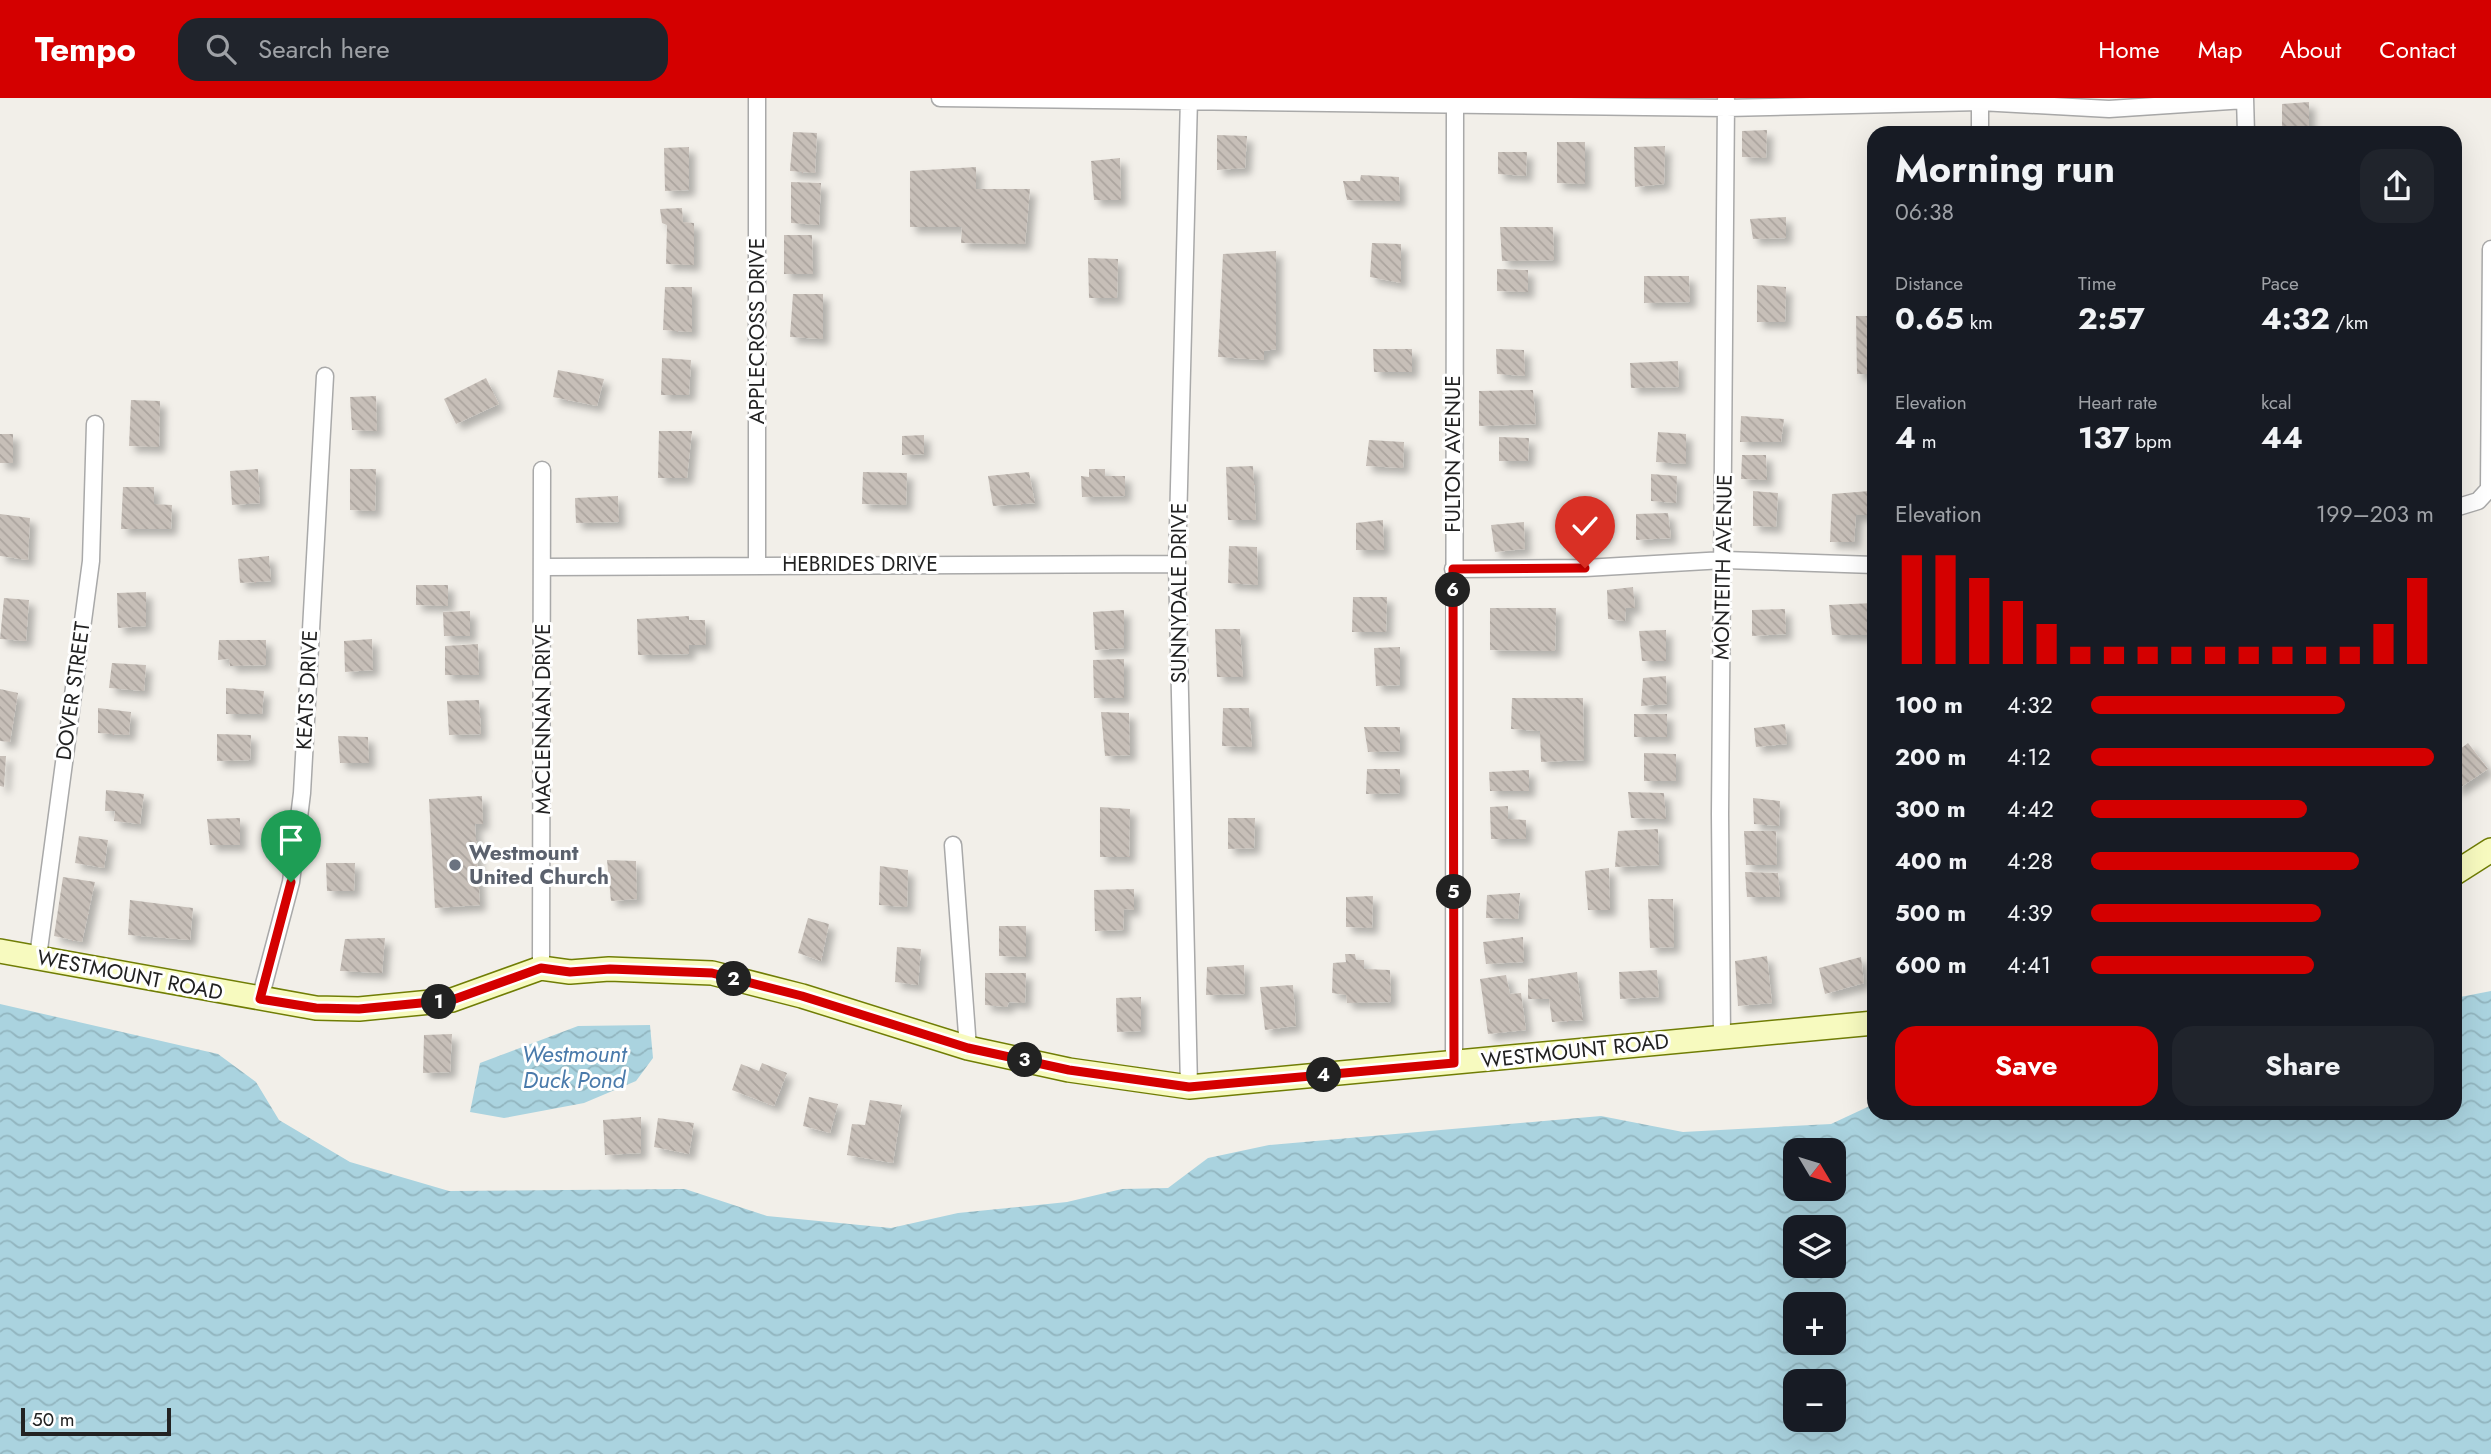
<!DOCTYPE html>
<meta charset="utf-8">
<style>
body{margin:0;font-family:Jost,sans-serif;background:#20242c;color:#f1f3f6;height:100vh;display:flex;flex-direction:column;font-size:26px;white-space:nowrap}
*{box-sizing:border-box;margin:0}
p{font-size:23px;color:#9ea1a6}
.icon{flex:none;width:38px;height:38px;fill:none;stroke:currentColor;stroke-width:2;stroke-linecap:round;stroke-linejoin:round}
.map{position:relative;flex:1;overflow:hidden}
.details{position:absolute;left:1867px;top:28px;width:595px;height:994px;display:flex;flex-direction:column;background:#171b24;border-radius:21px;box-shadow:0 7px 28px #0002}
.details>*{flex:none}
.needle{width:46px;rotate:128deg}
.buttons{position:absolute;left:1783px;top:1040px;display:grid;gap:14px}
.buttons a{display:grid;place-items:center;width:63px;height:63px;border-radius:14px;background:#171b24;box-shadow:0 7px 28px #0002;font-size:35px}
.scale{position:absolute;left:21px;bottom:18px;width:150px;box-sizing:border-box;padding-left:7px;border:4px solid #222;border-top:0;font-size:19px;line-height:24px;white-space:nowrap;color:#222;-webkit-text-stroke:5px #fff;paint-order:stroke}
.pin{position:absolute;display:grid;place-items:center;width:60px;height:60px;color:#fff;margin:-72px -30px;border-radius:50% 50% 50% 0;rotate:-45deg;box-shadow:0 0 7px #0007}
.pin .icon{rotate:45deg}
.km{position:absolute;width:35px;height:35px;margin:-18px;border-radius:50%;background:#222;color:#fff;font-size:19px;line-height:35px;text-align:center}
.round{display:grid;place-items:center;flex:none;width:74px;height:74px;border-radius:21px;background:#20242c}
.headline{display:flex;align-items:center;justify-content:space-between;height:119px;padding:0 28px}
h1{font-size:38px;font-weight:700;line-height:52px}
.figures{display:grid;grid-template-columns:repeat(3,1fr);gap:10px;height:119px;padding:7px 28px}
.figures div{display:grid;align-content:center}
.figures b{font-size:30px;font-weight:700}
.figures small{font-size:19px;font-weight:400}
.figures p{font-size:19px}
.chart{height:196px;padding:14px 28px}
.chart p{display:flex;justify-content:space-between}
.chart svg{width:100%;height:126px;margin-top:7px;stroke:#d40000;stroke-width:6}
.button{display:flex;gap:14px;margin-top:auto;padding:14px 28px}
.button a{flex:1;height:80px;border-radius:21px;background:#d40000;color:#fff;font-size:28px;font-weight:700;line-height:80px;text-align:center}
.button a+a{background:#20242c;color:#f1f3f6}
ul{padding:0 28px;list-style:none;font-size:23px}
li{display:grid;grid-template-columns:112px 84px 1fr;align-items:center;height:52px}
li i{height:18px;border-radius:9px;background:#d40000}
header{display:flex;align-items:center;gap:42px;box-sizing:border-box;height:98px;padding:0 35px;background:#d40000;color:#fff}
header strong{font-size:33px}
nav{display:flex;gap:38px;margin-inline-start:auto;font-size:24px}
.search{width:490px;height:63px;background:#20242c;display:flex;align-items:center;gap:18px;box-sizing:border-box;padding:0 24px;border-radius:21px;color:#9ea1a6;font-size:26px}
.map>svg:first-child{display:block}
.water{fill:url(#water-waves);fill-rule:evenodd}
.building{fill:url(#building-back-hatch);filter:url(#shadow)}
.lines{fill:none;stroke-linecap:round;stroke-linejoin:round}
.street-casing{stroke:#a9a9a9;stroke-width:19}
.secondary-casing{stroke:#707d05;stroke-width:26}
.street{stroke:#fff;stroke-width:16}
.secondary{stroke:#f7fabf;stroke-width:23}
.route-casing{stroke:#fff;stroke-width:14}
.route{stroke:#d40000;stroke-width:9}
.worship-dot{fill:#6b7280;stroke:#fff;stroke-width:2.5}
.labels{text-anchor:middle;stroke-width:6;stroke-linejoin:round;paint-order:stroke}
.street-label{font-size:21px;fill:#222;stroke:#fff}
.worship-label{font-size:21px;font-weight:bold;fill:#5b616d;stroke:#fff;text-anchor:start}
.water-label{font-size:23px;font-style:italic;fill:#4a7aab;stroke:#fff}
</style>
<header>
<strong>Tempo</strong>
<div class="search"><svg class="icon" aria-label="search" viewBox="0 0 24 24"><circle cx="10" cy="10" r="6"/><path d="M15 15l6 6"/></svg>Search here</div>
<nav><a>Home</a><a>Map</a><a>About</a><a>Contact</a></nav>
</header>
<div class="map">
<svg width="2491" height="1356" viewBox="0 0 2491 1356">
<defs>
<pattern id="water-waves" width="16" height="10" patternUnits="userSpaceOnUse" patternTransform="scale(1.75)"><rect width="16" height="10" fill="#aad3df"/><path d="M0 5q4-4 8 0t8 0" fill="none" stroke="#92b5bf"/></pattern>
<pattern id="building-back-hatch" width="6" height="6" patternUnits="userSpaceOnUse" patternTransform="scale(1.75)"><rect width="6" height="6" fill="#c7bfb8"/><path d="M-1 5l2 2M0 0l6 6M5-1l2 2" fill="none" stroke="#aba49e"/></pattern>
<filter id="shadow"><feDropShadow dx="6" dy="6" stdDeviation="3.5" flood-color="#0004"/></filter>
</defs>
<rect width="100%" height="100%" fill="#f2efe9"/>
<path class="water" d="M2491,893V1356H0V906L218,956L256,984L279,1022L350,1064L449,1093L685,1091L767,1118L891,1130L958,1115L1067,1104L1122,1091L1168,1090L1208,1060L1269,1047L1601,1018L1683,1034L1831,1026L1874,1006V1015H2455V900ZM1796,1052H1834V1090H1796ZM1796,1129H1834V1167H1796ZM1796,1206H1834V1244H1796ZM1796,1283H1834V1321H1796Z
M650,927L653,960L636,983L584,1005L504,1020L470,1014L480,965L578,928Z"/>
<path class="building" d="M2309,4V35H2282V6Z
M1767,32L1766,60L1742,59V33Z
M793,34L817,35L815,75L790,73Z
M1217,37L1247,38L1245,70L1217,72Z
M1557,44H1585V86L1557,85Z
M1665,48L1664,86L1635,89L1634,49Z
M689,49V92L665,93L664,50Z
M1498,54H1527L1526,78L1498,76Z
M1120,60L1121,102H1094L1091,63Z
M976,69V91H1030L1025,146L961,145L962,129H910V73Z
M1361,77L1399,79L1400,103L1347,102L1343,83H1360Z
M791,84L821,85L819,127L791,125Z
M682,110L683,124L694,125V167L666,166L667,127L662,125L660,111Z
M1786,119V140L1753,141L1750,121Z
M1500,129H1553L1554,162L1502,163Z
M784,137H812L813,176H784Z
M1372,145L1401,146V185L1370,179Z
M1276,153V251L1264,253V262L1218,259L1223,156Z
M1088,160L1118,161L1117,200H1089Z
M1497,171L1528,172V194L1497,193Z
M1644,178H1689L1690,204L1644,205Z
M1757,187L1786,189L1785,224H1757Z
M665,189H692V234L663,232Z
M793,196H823V241L790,239Z
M1856,218H1874V276H1857Z
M1373,251H1412V274H1374Z
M1496,251L1524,252L1525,278L1497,276Z
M662,260L691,262L689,297H661Z
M1678,263L1679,289L1631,290L1630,265Z
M558,272L604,281L597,308L553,299Z
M486,280L499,306L456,326L444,301Z
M1533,292L1536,326L1479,328V293Z
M376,298L377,333L352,332L350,299Z
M131,302L160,303L159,349L129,348Z
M1741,318L1784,321L1781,344H1740Z
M659,333H692L687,380H658Z
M1658,334L1686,336V366L1656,364Z
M0,336H13V365H0Z
M924,337V356L902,357V338Z
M1499,339L1529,340L1528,363H1499Z
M1369,342L1404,344L1403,370L1366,368Z
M1742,357H1766L1767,382L1741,381Z
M1253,368L1256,422H1228L1226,369Z
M258,371L260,405L232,407L230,373Z
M350,371H376L375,413L350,412Z
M1089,371H1105V378H1125V398L1082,399L1081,378L1089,379Z
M863,374L907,375L906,407L862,406Z
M1029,374L1035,405L993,408L988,378Z
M1651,376L1677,378L1676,405L1651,403Z
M123,389H154V406L172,407L171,431H121Z
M1753,393L1778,395L1776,429L1753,428Z
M1870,393L1871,417H1856L1854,444H1830L1832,396Z
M618,398L619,424L576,425L575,400Z
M1584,402L1586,448L1569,449L1567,405Z
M1668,415L1671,440L1636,442V416Z
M0,416L30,420L28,462L0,458Z
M1383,422L1384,452H1356V425Z
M1524,424L1525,451L1495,454L1491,427Z
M1229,448L1257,449L1258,487L1228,485Z
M269,458L271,483L240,485L238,461Z
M416,487H448V508L416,507Z
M1633,489L1635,510H1626L1625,523L1608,521L1607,492Z
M146,494V528L118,530L117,495Z
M1353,499H1387L1386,534H1352Z
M4,500L29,502L26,543L0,541Z
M1874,505V537H1832L1829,507Z
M1490,510H1556L1555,553L1490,552Z
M1785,511L1786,536L1752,538V512Z
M1124,512V550L1095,552L1093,514Z
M470,513V538H444L443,514Z
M689,518V522H705L706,547H689V556L638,557L637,521Z
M1215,531H1240L1243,579H1217Z
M1666,532V563H1642L1639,533Z
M372,541L373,572L345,574L344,543Z
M219,542H266V567L230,568L229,561L218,562Z
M478,546L479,577H445V548Z
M1400,549V587L1376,588L1374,550Z
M1124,561V600H1094L1093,562Z
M112,565L146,567L144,593L109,590Z
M1666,578L1667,606L1641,608L1643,580Z
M226,590L264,593L262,616H226Z
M0,591L18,595L10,644L0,643Z
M1512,600H1583L1584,662L1541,664L1540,633L1511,631Z
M479,602L481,636L449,637L447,603Z
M98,610L131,614L129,637L98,635Z
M1223,610H1249L1252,649L1222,648Z
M1101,614L1129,615L1130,657L1105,658Z
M1634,616H1667V639H1634Z
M1785,626L1787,646L1756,649L1754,630Z
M1364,629H1400V653L1368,654Z
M217,636L251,637L250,662L217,663Z
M338,638L368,639L369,665H340Z
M2468,645L2488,671L2455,693V655Z
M1644,655L1676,656V683H1644Z
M0,658H6L4,689L0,688Z
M1367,671H1400V695L1366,696Z
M1529,672V693H1490L1489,674Z
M106,692L144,696L140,726L114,723L115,713H105Z
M1628,694L1664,695L1666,721L1631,720Z
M482,698L483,726H475L480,807L435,810L429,701Z
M1753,700L1780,703L1779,728L1754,726Z
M1508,708V721L1526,722V741H1491L1490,709Z
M1100,709L1130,711L1129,759H1100Z
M240,720V747H210L207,721Z
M1228,720H1255L1254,750L1228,751Z
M1658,731L1659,767L1615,769L1618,733Z
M1744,733H1776L1777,767H1746Z
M79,738L108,742L104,770L75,765Z
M607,762L636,763L637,801L611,803Z
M326,765H355L354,793H327Z
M880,768L908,772L907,809L879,807Z
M1609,770L1610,812H1588L1585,773Z
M1745,774L1778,775L1780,799H1747Z
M63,779L95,784L82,844L54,838Z
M1134,791V812L1124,811L1123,832L1095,833L1094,792Z
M1520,795L1518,821L1486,820L1487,797Z
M1373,798L1372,830L1346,829V799Z
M1648,801H1673L1674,849L1650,850Z
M130,802L193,810L190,842L128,837Z
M808,820L829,826L821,863L798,855Z
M999,828H1026V859L999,858Z
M1523,839L1524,864L1486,866L1483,844Z
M385,840L382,875L340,873L345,841Z
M897,849L921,851L918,887L895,884Z
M1345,856H1355L1356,862H1364V871L1390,872L1391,904L1347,905L1346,897L1332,895L1333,865L1346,864Z
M1767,858L1772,905L1738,908L1735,863Z
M1861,859L1864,885L1825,896L1819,870Z
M1244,867L1245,896L1206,897L1207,869Z
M1657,872L1659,899L1620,901L1619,874Z
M1577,874L1583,922L1552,924L1549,901H1528V881Z
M985,875H1026L1025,905L1009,904L1007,909L985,907Z
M1506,877L1510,896L1521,895L1526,932L1488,936L1480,881Z
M1293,887L1296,928L1265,932L1260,889Z
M1141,899V933L1117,934L1116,900Z
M452,936L450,974L423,975L424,937Z
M762,965L787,975L774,1008L732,992L741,966L759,973Z
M809,999L838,1006L830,1035L803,1028Z
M870,1002L902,1007L893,1065L847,1057L852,1026L865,1027Z
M641,1019V1055L605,1057L603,1022Z
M658,1020L694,1025L689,1056L654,1049Z"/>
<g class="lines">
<g class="street-casing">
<path id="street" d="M940,0L1726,10L1980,4L2109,11L2245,2
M1189,0L1177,466L1189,989
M2245,0L2246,35
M1980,35V0
M2455,410L2478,403L2489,391L2491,151
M757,466V0
M543,469L1177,466
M1453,471L1585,470L1724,462L1874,467
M953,747L968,950
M38,859L91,463L95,326
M541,870L542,372
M260,901L291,784L302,695L325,278
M1722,938L1720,716L1726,2
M1454,965L1455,0"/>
</g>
<g class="secondary-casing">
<path id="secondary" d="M2455,775L2491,752
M0,853L316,910L359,911L452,902L541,870L570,874L609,871L712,875L802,898L968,950L1069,972L1189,989L1874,925"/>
</g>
<use href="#street" class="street"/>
<use href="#secondary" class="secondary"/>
</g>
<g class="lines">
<g class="route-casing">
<path id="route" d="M291,784L260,901L316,910L359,911L452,902L541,870L570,874L610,871L712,875L802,898L968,950L1069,972L1189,989L1454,965L1453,471L1585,470"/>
</g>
<use href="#route" class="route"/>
</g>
<circle class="worship-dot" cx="455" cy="767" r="7"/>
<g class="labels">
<g class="street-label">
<text transform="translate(757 233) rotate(-90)" y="7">APPLECROSS DRIVE</text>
<text transform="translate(1453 356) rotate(-90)" y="7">FULTON AVENUE</text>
<text x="860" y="473">HEBRIDES DRIVE</text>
<text transform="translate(1723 469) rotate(-89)" y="7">MONTEITH AVENUE</text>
<text transform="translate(1179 495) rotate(-90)" y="7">SUNNYDALE DRIVE</text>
<text transform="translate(307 592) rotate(-87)" y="7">KEATS DRIVE</text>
<text transform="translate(73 593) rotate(-82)" y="7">DOVER STREET</text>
<text transform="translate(543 621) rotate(-90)" y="7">MACLENNAN DRIVE</text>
<text transform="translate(130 877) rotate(11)" y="7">WESTMOUNT ROAD</text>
<text transform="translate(1575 953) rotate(-6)" y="7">WESTMOUNT ROAD</text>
</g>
<g class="worship-label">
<text x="469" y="762">Westmount<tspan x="469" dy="24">United Church</tspan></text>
</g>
<g class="water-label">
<text x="574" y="964">Westmount<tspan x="574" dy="26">Duck Pond</tspan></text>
</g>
</g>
</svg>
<div class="buttons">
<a><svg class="needle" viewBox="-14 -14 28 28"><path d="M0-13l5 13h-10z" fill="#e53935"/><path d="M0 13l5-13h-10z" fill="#9ea1a6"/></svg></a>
<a><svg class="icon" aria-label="layers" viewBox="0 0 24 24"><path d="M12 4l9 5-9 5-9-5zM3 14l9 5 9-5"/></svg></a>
<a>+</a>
<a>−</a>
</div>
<div class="scale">50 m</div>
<div class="pin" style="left:291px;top:784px;background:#1e9e55"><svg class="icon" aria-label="arrive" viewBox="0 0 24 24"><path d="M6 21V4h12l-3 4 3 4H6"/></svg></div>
<div class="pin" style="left:1585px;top:470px;background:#d93025"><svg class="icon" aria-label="check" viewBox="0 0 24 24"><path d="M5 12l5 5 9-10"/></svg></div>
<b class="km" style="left:439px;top:904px">1</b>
<b class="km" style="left:734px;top:881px">2</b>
<b class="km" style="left:1025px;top:962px">3</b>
<b class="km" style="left:1324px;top:977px">4</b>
<b class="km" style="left:1454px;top:794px">5</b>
<b class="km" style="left:1453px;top:492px">6</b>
<section class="details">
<div class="headline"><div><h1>Morning run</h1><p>06:38</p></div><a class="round"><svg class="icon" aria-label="share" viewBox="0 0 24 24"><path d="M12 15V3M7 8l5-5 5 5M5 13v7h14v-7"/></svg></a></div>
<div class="figures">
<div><p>Distance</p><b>0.65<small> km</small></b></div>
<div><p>Time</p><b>2:57</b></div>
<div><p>Pace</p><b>4:32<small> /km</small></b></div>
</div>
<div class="figures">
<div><p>Elevation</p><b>4<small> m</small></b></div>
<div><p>Heart rate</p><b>137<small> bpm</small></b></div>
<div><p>kcal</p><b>44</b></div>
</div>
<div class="chart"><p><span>Elevation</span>199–203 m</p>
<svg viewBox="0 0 160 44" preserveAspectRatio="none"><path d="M5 44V6M15 44V6M25 44V14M35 44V22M45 44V30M55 44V38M65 44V38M75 44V38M85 44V38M95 44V38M105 44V38M115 44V38M125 44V38M135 44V38M145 44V30M155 44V14"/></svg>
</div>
<ul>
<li><b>100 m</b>4:32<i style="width:74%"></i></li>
<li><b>200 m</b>4:12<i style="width:100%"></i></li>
<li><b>300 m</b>4:42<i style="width:63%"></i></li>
<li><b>400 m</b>4:28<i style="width:78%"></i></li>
<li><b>500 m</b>4:39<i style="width:67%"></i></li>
<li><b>600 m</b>4:41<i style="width:65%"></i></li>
</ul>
<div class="button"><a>Save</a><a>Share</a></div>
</section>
</div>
